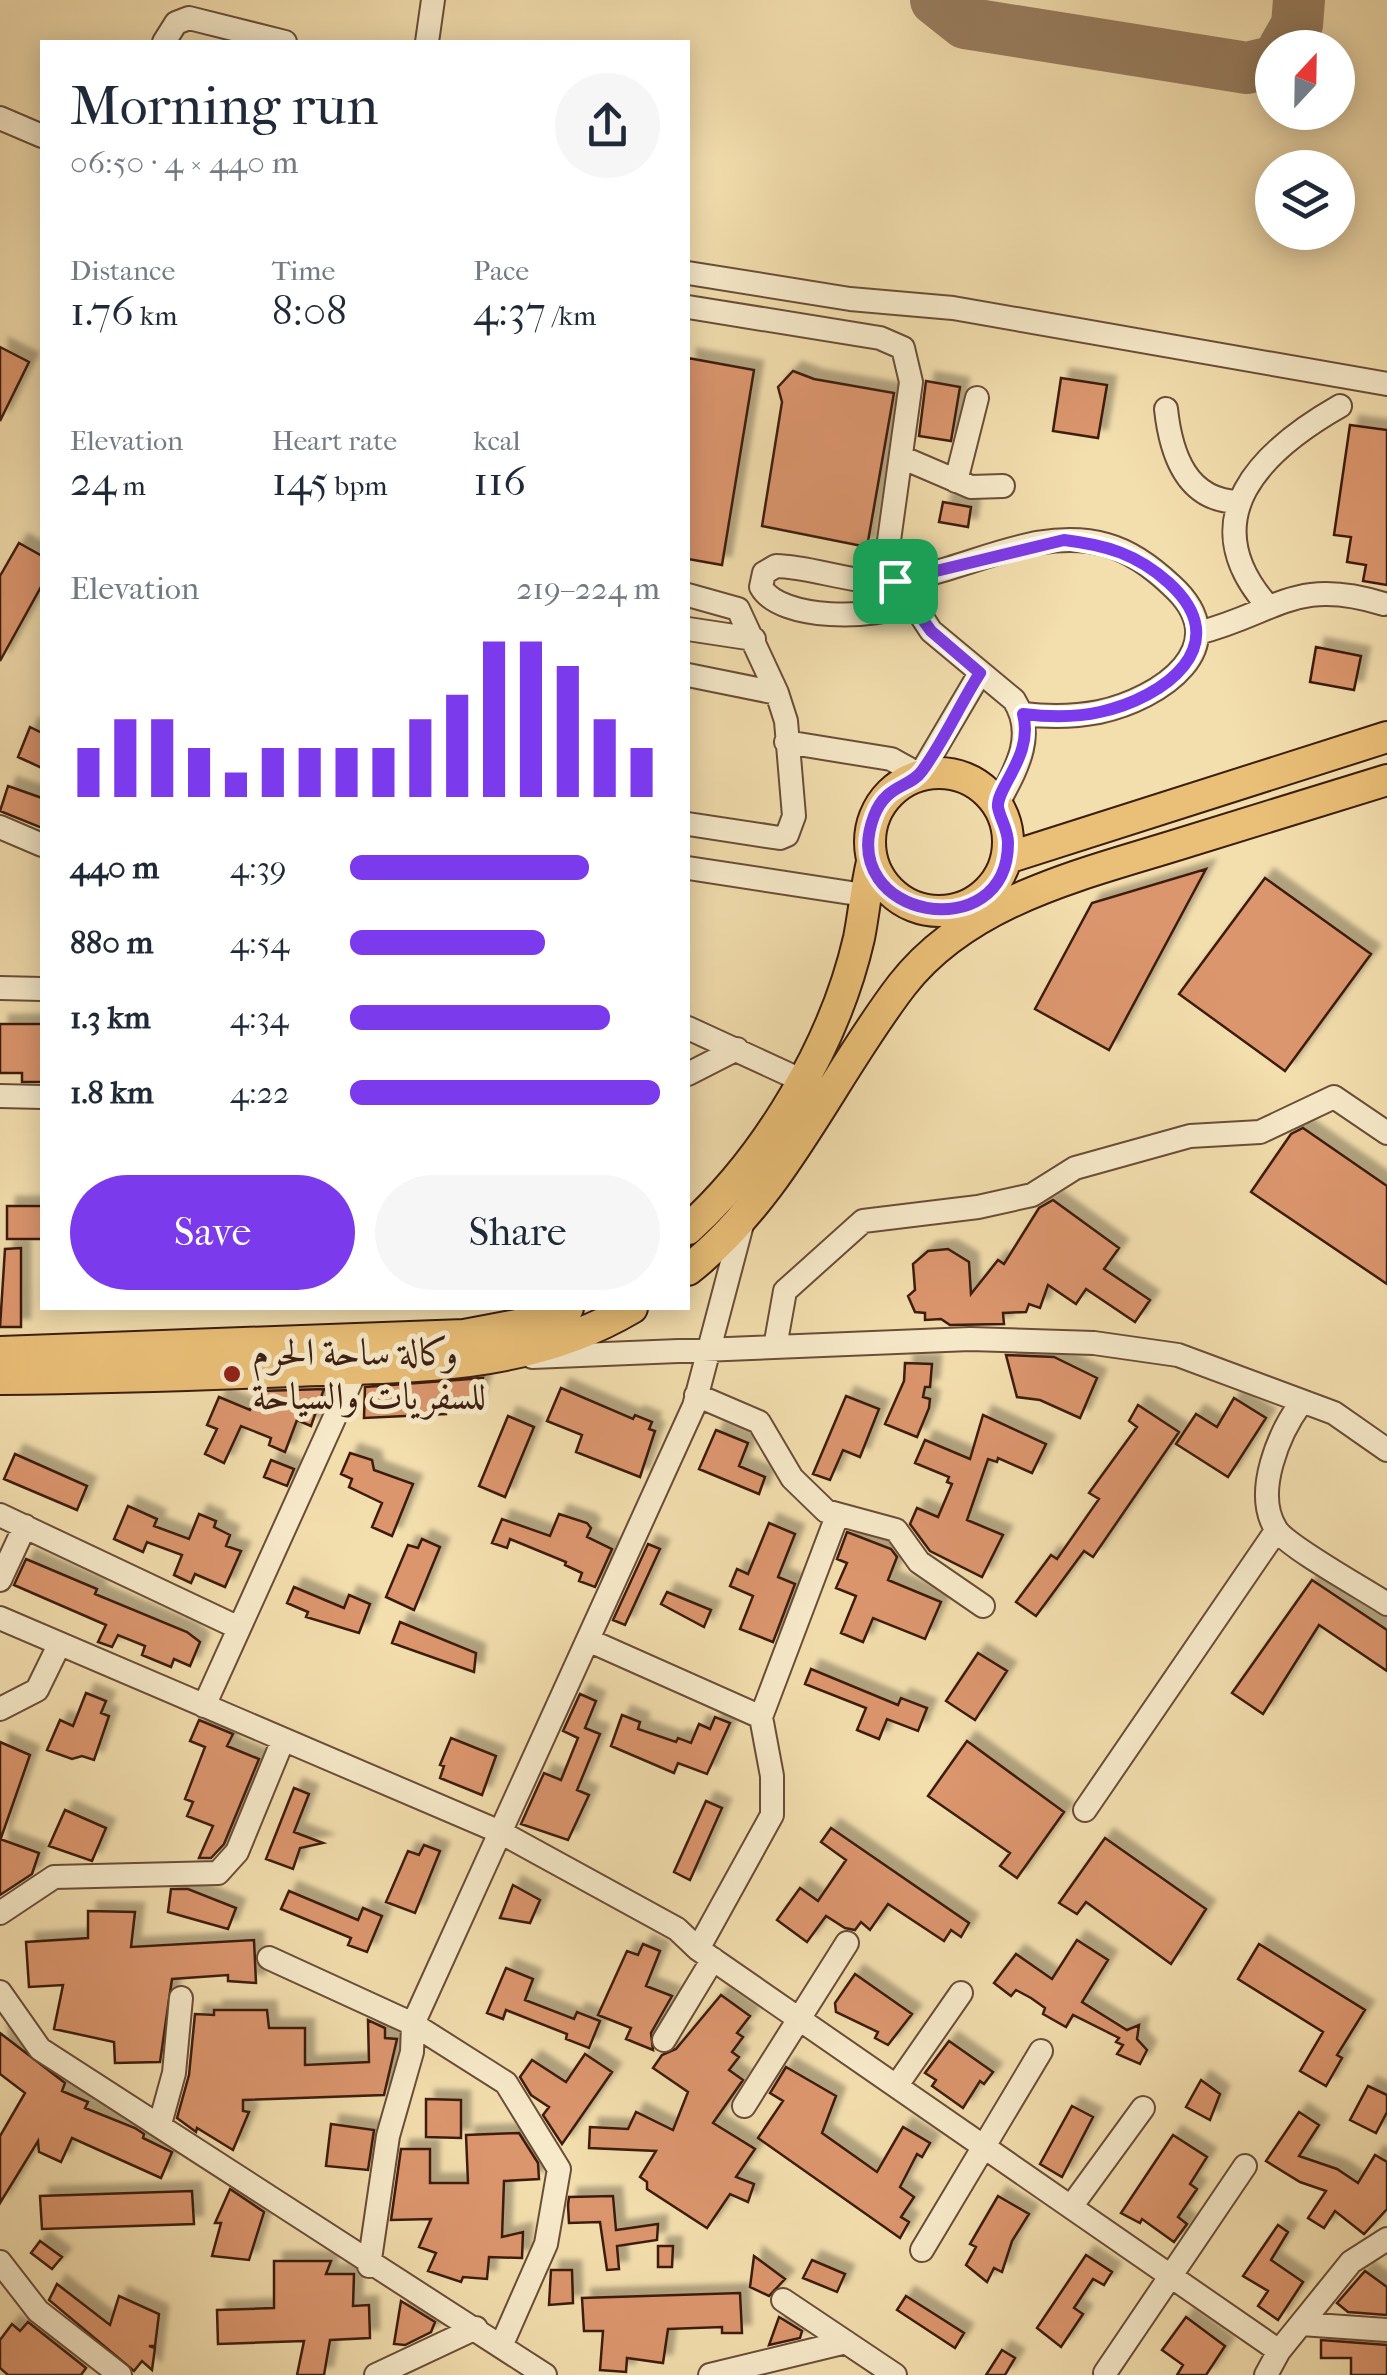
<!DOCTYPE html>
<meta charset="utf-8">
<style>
body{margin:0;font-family:"IM FELL French Canon",Amiri,serif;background:#f6f6f7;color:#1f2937;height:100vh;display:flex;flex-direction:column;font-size:38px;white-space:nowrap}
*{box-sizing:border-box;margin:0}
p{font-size:32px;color:#747a83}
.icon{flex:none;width:55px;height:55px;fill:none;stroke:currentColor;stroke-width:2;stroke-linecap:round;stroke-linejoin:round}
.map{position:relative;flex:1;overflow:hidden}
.details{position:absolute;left:40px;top:40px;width:650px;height:1270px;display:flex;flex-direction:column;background:#fff;border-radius:0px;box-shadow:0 5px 25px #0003}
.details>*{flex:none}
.needle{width:65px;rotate:22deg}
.buttons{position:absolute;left:1255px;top:30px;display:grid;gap:20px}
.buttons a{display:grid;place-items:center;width:100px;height:100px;border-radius:50%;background:#fff;box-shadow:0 5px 25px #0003;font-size:50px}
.pin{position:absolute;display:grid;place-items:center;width:85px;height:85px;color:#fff;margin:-42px;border-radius:20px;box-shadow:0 5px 15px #0006}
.round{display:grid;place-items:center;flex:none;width:105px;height:105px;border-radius:52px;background:#f6f6f7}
.overview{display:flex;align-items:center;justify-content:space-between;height:170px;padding:0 30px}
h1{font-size:55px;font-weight:600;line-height:75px}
.figures{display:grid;grid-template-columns:repeat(3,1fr);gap:15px;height:170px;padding:10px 30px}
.figures div{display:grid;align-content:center}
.figures b{font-size:42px;font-weight:600}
.figures small{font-size:28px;font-weight:400}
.figures p{font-size:28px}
.chart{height:280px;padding:20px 30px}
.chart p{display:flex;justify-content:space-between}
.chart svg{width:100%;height:180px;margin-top:10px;stroke:#7c3aed;stroke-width:6}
.button{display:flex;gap:20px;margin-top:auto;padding:20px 30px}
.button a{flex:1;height:115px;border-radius:60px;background:#7c3aed;color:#fff;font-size:40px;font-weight:600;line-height:115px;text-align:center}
.button a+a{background:#f6f6f7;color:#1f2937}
ul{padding:0 30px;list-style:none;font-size:32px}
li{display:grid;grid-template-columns:160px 120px 1fr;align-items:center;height:75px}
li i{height:25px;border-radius:12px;background:#7c3aed}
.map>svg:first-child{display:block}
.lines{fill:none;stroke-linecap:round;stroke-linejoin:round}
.taxiway{stroke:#987e60;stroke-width:52}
.building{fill:#dc966e;stroke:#3c1d11;stroke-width:2.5;filter:url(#shadow)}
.minor-casing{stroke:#6a4d38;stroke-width:26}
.major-casing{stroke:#3c1d11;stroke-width:34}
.minor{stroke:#f7eaca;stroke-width:22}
.major{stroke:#eabf77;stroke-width:30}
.route-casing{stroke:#fff;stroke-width:20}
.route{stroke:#7c3aed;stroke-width:12}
.poi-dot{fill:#8f2418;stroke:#f7eaca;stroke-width:4}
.labels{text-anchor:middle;stroke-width:10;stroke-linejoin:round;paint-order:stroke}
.poi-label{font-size:38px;fill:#3c1d11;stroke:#f7eaca;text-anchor:start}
</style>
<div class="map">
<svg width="1387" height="2375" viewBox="0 0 1387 2375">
<defs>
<filter id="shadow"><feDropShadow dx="9" dy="-9" stdDeviation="2.5" flood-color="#0004"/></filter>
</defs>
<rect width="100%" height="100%" fill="#f3deae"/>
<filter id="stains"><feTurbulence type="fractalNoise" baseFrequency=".002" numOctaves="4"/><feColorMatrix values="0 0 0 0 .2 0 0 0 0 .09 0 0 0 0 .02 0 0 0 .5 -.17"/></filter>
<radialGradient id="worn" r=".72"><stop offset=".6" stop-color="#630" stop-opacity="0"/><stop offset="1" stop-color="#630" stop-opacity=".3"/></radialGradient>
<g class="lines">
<path class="taxiway" d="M936,0L965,23L1247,68L1272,62
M1284,48L1297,25L1299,0"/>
</g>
<path class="building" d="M0,347L29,362L0,421Z
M688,358L754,370L722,565L688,559Z
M793,371L814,379L894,393L867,547L762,526L782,402L778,387Z
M1061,378L1107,385L1098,438L1053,431Z
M926,381L960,387L951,441L919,436Z
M1350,425L1387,430V585L1363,581L1366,565L1347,562L1351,537L1334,535Z
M943,502L971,507L968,527L939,522Z
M19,543L42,556V585L0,661V576Z
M1316,647L1361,656L1354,690L1310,682Z
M30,727L42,733V768L18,757Z
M8,786L42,798V828L0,811Z
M1206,869L1109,1050L1035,1009L1092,903Z
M1265,878L1371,954L1285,1071L1179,994Z
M0,1024H42V1082H22V1073H0Z
M1303,1128L1387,1186V1284L1251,1192L1291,1134Z
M1053,1200L1119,1248L1104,1269L1150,1300L1135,1322L1086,1289L1076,1304L1048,1285L1040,1308L1029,1304L1026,1312L1003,1313L1004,1324L950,1325L941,1319L925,1320V1313L915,1312L908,1296L915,1290L913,1264L928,1251L948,1249L969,1262L971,1294L998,1260L1004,1264L1039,1208Z
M7,1206H42V1239H7Z
M21,1248V1327H0L5,1249Z
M1006,1355L1054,1357L1097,1378L1080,1418L1040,1400L1017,1397Z
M905,1363L932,1364L930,1387H925L923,1397L930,1399L929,1408L917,1437L885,1424L904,1381Z
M483,1378L475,1406L446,1407V1414L364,1418L365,1387Z
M561,1388L633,1419L635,1415L652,1422L649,1429L655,1431L640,1477L576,1452L582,1435L547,1421Z
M324,1389L311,1426L297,1420L285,1452L269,1445L271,1438L241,1426L224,1463L205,1454L217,1429L207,1425L219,1397L250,1410L261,1391Z
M846,1396L879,1409L860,1457L843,1450L830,1480L813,1474Z
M1234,1398L1266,1418L1228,1477L1176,1444L1196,1414L1217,1427Z
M1138,1405L1179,1432L1093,1557L1084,1551L1036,1616L1016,1602L1051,1555L1057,1559L1099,1499L1089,1493L1137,1427L1129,1421Z
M983,1415L1046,1444L1032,1473L998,1458L997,1462L988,1459L967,1520L1003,1535L982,1577L930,1551L910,1524L917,1508L938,1517L952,1484L947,1482L949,1477L915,1463L925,1440L970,1459Z
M508,1416L534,1427L505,1497L479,1486Z
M716,1430L748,1443L739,1466L765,1477L759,1494L699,1469Z
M350,1453L372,1460L374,1470L413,1484L392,1536L372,1527L382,1503L349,1487L352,1479L341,1474Z
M15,1454L87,1486L77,1510L4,1479Z
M271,1460L294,1469L287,1486L264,1477Z
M128,1506L157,1519L154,1526L189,1539L199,1514L216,1521L214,1527L230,1535L226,1546L241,1551L225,1587L195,1574L191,1583L174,1575L182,1555L147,1542L143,1552L114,1539Z
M559,1514L587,1523L591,1528L587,1537L612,1549L595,1587L579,1581L582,1573L565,1565L566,1562L510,1539L507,1548L492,1543L502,1519L550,1536Z
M769,1523L795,1534L778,1577L795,1584L773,1642L740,1629L753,1596L730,1586L737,1569L748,1574Z
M847,1532L891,1549L897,1557L888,1580L941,1602L925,1639L873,1618L863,1642L841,1633L856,1596L836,1588L847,1563L837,1559Z
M422,1539L440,1547L414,1610L386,1597L408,1545L418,1548Z
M648,1544L660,1549L625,1625L613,1620Z
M26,1559L97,1589L95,1594L187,1632L200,1642L190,1666L174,1659L171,1667L142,1655L145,1646L118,1635L112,1647L98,1642L106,1625L14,1585Z
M1312,1580L1387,1630V1671L1319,1625L1263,1714L1232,1693Z
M294,1587L344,1608L349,1595L370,1604L359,1633L306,1617L308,1612L287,1603Z
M667,1592L711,1610L704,1627L661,1604Z
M400,1622L476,1653L474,1672L392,1643Z
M978,1653L1007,1671L975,1720L946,1701Z
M811,1669L898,1705L901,1698L927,1708L918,1731L887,1719L879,1739L857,1730L866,1708L805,1684Z
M86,1693L106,1701L101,1713L109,1716L94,1760L82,1756L72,1759L47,1750L60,1720L73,1726Z
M580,1694L596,1701L585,1728L600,1734L577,1790L589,1795L568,1840L521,1824L544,1773L561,1780L578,1738L563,1731Z
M622,1715L640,1722L638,1729L676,1742L678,1738L691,1743L699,1724L710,1729L715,1717L730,1723L707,1774L678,1763L674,1773L611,1746Z
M199,1720L233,1734L227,1746L259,1759L224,1844L211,1858H199L213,1826L187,1816L193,1802L185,1799L205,1747L190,1741Z
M451,1738L496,1756L482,1795L440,1778L444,1766L440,1765Z
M967,1741L1064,1812L1017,1878L1000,1866L1010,1853L928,1796Z
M0,1742L30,1755L1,1838H0Z
M294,1788L309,1794L294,1832L323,1843L300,1848L293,1869L266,1859Z
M706,1801L722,1808L690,1880L674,1872Z
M65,1810L106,1828L92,1861L49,1846Z
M831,1828L969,1923L961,1937L951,1930L944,1941L888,1904L870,1930L861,1922L855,1930L845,1928L826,1916L807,1942L777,1920L800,1888L818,1901L846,1860L821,1842Z
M1105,1838L1206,1909L1171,1964L1086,1902L1077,1914L1059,1903Z
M0,1839L39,1853L32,1874L0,1895Z
M424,1845L440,1851L415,1913L386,1902L408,1851L419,1855Z
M513,1885L540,1900L530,1923L500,1918Z
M171,1889H188L236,1908L228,1929L168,1912Z
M289,1891L358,1920L363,1908L382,1916L367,1952L348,1945L351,1938L281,1909Z
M88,1911L135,1912L131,1947L254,1940L256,1983L228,1981V1975L172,1979L160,2062L115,2063L114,2042L54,2029L63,1985L29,1987L26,1942L88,1938Z
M1077,1940L1108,1960L1082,2002L1127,2030L1139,2025L1137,2039L1147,2050L1140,2064L1117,2054L1123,2045L1116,2042L1119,2038L1073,2015L1066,2027L1043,2014L1045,2008L1031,1998L1016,1990L1011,1996L994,1983L1016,1954L1052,1979Z
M643,1944L660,1951L646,1986L672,1996L651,2033L653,2050L626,2039L631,2028L598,2015L627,1951L638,1955Z
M1259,1944L1365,2010L1337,2055L1342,2058L1326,2086L1300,2071L1323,2032L1238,1979Z
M506,1968L533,1979L525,2000L574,2019L577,2012L600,2021L589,2048L566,2039L567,2034L506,2010L503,2019L487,2013Z
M855,1974L912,2014L888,2045L875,2038L878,2032L836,2012L835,2003Z
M721,1995L750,2016L737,2033L743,2037L732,2052L739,2057L729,2070L743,2080L713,2123L755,2149L736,2177L754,2184L748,2202L730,2194L707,2228L647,2189V2182L640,2177L656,2151L589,2148L590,2127L628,2129L636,2112L673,2130L688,2092L653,2068L662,2055L676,2049Z
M214,2010H267L269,2028H305V2065L369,2062L368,2020L385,2028V2038L397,2039L384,2095L243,2100V2111L249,2112L233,2150L197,2128L196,2132L177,2118L189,2075L195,2014L214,2015Z
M0,2033L65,2083L62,2091L88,2102L85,2108L135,2128L144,2134L143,2138L172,2152L161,2178L72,2138L61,2162L39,2152L38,2141L0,2203V2136L25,2093L0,2074Z
M949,2041L993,2072L984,2084L980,2081L963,2108L932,2086L936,2080L925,2073Z
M585,2054L612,2072L562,2144L543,2115L549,2107L531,2095L520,2077L532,2060L566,2082Z
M786,2067L836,2096L822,2133L877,2172L903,2127L930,2143L922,2157L917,2154L900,2187L914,2197L901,2217L909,2222L900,2238L758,2138L783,2101L770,2093Z
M1201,2080L1220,2094L1210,2120L1186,2107Z
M1368,2086L1387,2095V2112L1376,2133L1350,2120Z
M426,2099L461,2100V2138L426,2137Z
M1072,2106L1093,2117L1062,2177L1040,2164Z
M1299,2112L1319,2125L1299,2156L1337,2169L1358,2183L1375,2155L1387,2162V2209L1364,2234L1335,2211L1324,2228L1308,2218L1326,2191L1300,2182L1266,2161Z
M331,2124L374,2130L368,2170L326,2166Z
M519,2133L538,2163L539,2179L504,2181L502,2237L523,2232L522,2258L489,2257L487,2279L463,2277L461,2282L428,2271L436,2253L419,2247L431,2219L391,2220L401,2149H430V2183H468L466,2135Z
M1173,2135L1207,2157L1190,2184L1197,2189L1178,2217L1187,2224L1174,2242L1142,2219L1140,2223L1121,2213Z
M230,2189L264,2212L249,2260L212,2256L221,2223H215Z
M192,2191L194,2224L42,2229L40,2196Z
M613,2196L616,2230L658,2224L657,2240L617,2246L619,2269L607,2270L600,2222L569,2223L568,2205L569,2197Z
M998,2196L1029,2214L1012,2241L1002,2272L994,2268L987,2282L966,2265L976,2247L970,2244Z
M1278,2225L1288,2232L1271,2260L1303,2282L1278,2320L1258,2306L1268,2291L1243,2276Z
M40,2241L62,2257L52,2269L31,2253Z
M658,2246H673L672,2267H658Z
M1086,2255L1112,2272L1104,2285L1093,2279L1074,2308L1083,2314L1061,2347L1037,2328Z
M754,2256L785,2279L769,2296L750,2287Z
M812,2260L845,2274L837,2292L803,2278Z
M274,2261H331L326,2274H354L353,2306L369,2305L370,2338L330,2340L324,2375H297L304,2341L218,2344L217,2310L274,2308Z
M551,2270H572L573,2303L549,2305Z
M1365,2271L1387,2287V2315L1348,2312L1337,2303Z
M57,2284L110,2325L119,2296L159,2314L155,2346H149L155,2348L152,2370L142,2361L134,2371L49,2300Z
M740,2293L742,2333H722V2327L668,2329L663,2363L627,2358L626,2372L600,2370L603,2331H584L582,2298Z
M906,2296L964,2333L955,2348L897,2310Z
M401,2301L435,2322L431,2332L405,2345L394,2344Z
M779,2317L802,2331L800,2338L769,2345Z
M1186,2317L1225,2346L1206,2375H1177L1183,2365L1162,2350Z
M28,2322L86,2368L81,2375H8L0,2368V2340L12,2324L20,2331Z
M1321,2340L1387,2345V2375H1351V2358H1321Z
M1002,2350L1015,2358L1005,2375H986Z"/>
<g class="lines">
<g class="minor-casing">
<path id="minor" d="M164,42L176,23L189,18L285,42
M427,42L433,0
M0,118L42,136
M688,273L850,299L953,308L1387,384
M688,307L880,338L903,348L911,382L886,562L931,631L1014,700C1037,736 1015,771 997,805
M1166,409C1171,455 1187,501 1239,502
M901,457L971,487L1003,486
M956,481L977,398
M688,595L738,609L777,693L786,721L794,816L787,835L780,838L688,824
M909,603C877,620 780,621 761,587L764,573L776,566C814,567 852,584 890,581C962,575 1033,524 1107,545C1132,552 1153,568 1171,585C1239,646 1160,699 1099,712C1073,717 1049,717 1023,714
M1266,604C1192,518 1261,451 1340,406
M688,629L754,639
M1198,633C1277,613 1294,576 1384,604
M688,675L777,693
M786,742L891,759L920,775L980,673
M0,827L42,845
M688,868L864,895
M0,988L42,989
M688,1028L801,1080
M688,1074L737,1049
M0,1096L42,1097
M775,1347L785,1291L863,1221L978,1207L1032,1195L1075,1168L1190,1136L1260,1132L1334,1097L1387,1133
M532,1357L970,1339L1094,1343L1178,1355L1334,1413L1387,1450
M696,1395L759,1422L792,1478L826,1511L896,1530L919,1562L983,1606
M1301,1403C1279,1433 1253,1493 1276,1529C1286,1546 1366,1590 1387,1604
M0,1515L239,1628
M0,1580L25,1526
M0,1618L500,1832L677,1929L698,1949L1279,2351L1266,2375
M588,1640L761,1717L772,1776V1815L698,1949
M204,1706L357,1368
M0,1709L37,1690L59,1645
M761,1717L837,1516
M1085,1810L1276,1531
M0,1913L54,1877L218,1873L237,1852L283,1740
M269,1958L413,2024L506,2083L559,2169L546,2244L502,2344
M0,1992L40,2049L545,2375
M664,2040L713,1959
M897,2085L961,1993
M744,2106L847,1943
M160,2124L174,2073L181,1998
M1073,2204L1143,2108
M922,2250L1041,2051
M0,2262L38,2311L120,2375
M369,2266L388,2136L412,2052L413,2024L694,1406L744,1217
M783,2300L895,2375
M1301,2324L1387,2330
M1279,2351L1351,2262L1387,2239
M1105,2373L1245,2166
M376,2375L476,2328
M710,2375L846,2342"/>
</g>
<g class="major-casing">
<path id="major" d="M870 842a69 69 0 1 1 138 0a69 69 0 1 1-138 0Z
M1007,858L1387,737
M688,1229C768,1157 835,1043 859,938C864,913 866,887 872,862
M688,1270C784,1194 829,1080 902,985C969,899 1084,874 1183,843C1251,822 1319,801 1387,780
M0,1352L464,1335L517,1325L568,1308
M0,1379C97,1378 194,1375 291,1371C411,1366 526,1371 632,1308"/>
</g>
<use href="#minor" class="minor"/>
<use href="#major" class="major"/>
</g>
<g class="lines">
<g class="route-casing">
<path id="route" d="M1064,540C1106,545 1137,554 1169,583C1237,645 1164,698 1100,712C1074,718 1049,717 1023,714C1034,756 996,787 998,807C1000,819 1008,829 1008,843C1008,949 835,919 874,816C886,784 910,788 922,771C944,741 960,704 980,673L931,631L895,581Z"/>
</g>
<use href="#route" class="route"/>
</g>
<circle class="poi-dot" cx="232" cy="1374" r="10"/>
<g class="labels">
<g class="poi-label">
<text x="252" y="1365">وكالة ساحة الحرم<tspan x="252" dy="44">للسفريات والسياحة</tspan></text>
</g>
</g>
<rect width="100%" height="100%" filter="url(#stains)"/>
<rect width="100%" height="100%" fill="url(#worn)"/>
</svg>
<div class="buttons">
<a><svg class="needle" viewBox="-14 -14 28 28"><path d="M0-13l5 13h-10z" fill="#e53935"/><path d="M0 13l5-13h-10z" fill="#747a83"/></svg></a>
<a><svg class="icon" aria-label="layers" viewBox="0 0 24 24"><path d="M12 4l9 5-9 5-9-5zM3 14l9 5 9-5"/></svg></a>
</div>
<div class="pin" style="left:895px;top:581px;background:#1e9e55"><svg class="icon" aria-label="arrive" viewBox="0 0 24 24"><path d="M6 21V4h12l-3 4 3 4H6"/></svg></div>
<section class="details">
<div class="overview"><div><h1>Morning run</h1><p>06:50 · 4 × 440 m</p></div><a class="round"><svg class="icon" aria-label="share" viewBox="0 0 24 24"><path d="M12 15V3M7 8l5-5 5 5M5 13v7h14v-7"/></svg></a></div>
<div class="figures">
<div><p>Distance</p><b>1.76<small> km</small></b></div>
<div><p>Time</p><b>8:08</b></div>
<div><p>Pace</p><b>4:37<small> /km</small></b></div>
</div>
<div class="figures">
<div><p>Elevation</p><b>24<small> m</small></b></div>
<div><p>Heart rate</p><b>145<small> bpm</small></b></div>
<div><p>kcal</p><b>116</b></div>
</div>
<div class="chart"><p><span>Elevation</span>219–224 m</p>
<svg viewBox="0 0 160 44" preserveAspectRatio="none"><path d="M5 44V32M15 44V25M25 44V25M35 44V32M45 44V38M55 44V32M65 44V32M75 44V32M85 44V32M95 44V25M105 44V19M115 44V6M125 44V6M135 44V12M145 44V25M155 44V32"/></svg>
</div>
<ul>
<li><b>440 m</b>4:39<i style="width:77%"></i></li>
<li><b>880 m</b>4:54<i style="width:63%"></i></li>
<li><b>1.3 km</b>4:34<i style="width:84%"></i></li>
<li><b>1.8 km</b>4:22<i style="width:100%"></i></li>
</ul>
<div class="button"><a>Save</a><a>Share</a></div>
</section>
</div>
